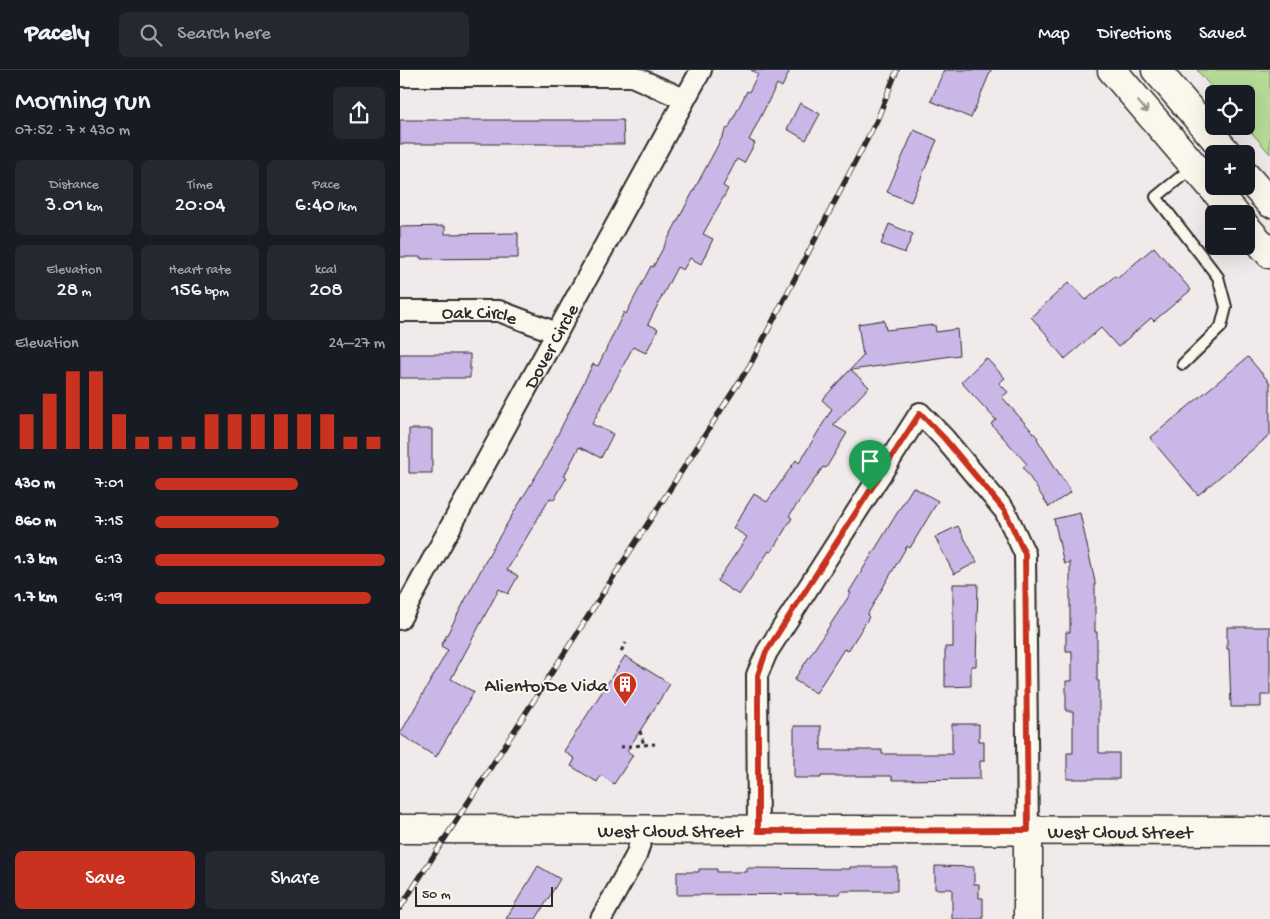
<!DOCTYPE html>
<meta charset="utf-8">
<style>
body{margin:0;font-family:"Gochi Hand",sans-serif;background:#242831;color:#f1f3f6;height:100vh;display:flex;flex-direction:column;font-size:19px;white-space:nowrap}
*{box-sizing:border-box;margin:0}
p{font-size:16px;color:#9ea1a6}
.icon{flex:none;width:28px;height:28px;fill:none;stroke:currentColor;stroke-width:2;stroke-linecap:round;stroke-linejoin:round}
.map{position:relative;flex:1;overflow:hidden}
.panel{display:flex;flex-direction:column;background:#171b24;width:400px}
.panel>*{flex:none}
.buttons{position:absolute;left:805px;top:15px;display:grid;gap:10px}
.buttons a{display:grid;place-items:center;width:50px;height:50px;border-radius:8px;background:#171b24;box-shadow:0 5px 20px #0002;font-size:25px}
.scale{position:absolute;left:15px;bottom:12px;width:138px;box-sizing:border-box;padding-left:5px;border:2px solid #2b2b2b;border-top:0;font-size:14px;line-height:18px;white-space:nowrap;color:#2b2b2b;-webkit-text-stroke:4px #fbf7ec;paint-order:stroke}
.pin{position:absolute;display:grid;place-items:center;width:42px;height:42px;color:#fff;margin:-51px -21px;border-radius:50% 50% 50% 0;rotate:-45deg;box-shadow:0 0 5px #0007}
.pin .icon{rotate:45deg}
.round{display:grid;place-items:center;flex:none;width:52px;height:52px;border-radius:8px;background:#242831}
.overview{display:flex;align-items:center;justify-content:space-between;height:85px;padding:0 15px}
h1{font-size:28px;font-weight:600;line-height:38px}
.stats{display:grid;grid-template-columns:repeat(3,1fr);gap:8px;height:85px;padding:5px 15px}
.stats div{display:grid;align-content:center;border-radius:8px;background:#242831;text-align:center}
.stats b{font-size:21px;font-weight:600}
.stats small{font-size:14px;font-weight:400}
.stats p{font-size:14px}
.chart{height:140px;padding:10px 15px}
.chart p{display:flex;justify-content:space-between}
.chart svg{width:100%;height:90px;margin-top:5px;stroke:#c8321e;stroke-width:6}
.cta{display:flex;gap:10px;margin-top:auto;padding:10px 15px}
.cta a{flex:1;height:58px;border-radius:8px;background:#c8321e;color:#fff;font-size:20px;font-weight:600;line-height:58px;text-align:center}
.cta a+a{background:#242831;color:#f1f3f6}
ul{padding:0 15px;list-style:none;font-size:16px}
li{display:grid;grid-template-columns:80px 60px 1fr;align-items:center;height:38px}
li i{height:12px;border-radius:6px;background:#c8321e}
header{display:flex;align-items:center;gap:30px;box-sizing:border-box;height:70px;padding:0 25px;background:#171b24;border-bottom:1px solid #363941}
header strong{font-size:24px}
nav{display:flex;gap:28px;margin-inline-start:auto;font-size:18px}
.search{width:350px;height:45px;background:#242831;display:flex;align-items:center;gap:12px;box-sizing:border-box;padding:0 18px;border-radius:8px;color:#9ea1a6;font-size:19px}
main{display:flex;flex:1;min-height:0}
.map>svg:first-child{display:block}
.green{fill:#b5db97;stroke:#708361}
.building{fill:#cbb7e7;stroke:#2b2b2b}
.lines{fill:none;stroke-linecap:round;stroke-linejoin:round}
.lane-casing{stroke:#2b2b2b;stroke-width:14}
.street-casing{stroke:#2b2b2b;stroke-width:24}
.secondary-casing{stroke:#2b2b2b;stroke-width:31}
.path{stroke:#2b2b2b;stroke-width:3;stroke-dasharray:4 4;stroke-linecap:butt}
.lane{stroke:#fbf7ec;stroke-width:10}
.street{stroke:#fbf7ec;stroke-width:20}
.secondary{stroke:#fbf7ec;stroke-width:28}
.rail-casing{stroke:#2b2b2b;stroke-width:5.5}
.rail{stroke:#fbf7ec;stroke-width:4;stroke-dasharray:11;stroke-linecap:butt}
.oneway{stroke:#93918c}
.route-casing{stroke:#fff;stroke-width:10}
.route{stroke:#c8321e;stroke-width:6}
.labels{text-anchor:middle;stroke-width:4;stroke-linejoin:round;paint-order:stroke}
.street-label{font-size:19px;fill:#2b2b2b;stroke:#fbf7ec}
.poi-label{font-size:19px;fill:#2b2b2b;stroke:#fbf7ec;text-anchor:end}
</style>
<header>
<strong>Pacely</strong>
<div class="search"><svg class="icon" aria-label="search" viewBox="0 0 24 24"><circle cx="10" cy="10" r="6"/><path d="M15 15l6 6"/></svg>Search here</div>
<nav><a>Map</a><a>Directions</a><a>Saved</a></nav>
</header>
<main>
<section class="panel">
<div class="overview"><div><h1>Morning run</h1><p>07:52 · 7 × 430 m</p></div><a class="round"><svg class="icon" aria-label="share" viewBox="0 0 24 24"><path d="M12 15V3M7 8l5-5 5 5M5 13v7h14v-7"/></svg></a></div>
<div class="stats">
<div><p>Distance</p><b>3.01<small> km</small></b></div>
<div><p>Time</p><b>20:04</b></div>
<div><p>Pace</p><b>6:40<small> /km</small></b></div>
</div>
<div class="stats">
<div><p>Elevation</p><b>28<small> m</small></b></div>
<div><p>Heart rate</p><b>156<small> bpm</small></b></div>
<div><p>kcal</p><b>208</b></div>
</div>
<div class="chart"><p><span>Elevation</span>24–27 m</p>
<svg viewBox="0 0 160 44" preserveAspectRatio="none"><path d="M5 44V27M15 44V17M25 44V6M35 44V6M45 44V27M55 44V38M65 44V38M75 44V38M85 44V27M95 44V27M105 44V27M115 44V27M125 44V27M135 44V27M145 44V38M155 44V38"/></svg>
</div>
<ul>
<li><b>430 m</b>7:01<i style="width:62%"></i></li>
<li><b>860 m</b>7:15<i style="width:54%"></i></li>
<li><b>1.3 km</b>6:13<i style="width:100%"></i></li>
<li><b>1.7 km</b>6:19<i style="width:94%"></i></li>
</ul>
<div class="cta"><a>Save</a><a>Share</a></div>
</section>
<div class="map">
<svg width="870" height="849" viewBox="0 0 870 849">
<rect width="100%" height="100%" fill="#f1eaeb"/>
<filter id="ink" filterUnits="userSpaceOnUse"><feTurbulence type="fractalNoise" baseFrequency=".02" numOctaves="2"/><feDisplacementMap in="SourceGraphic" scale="10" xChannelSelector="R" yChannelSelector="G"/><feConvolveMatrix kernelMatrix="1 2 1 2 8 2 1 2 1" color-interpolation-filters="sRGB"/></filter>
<g filter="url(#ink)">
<path class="green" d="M797,0H870V84L846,56V24H817Z"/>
<path class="building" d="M351,0H390L382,17L377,14L349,70L355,73L344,93L337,89L323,116L328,119L303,164L313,169L301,194L290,188L283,200L277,197L248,254L258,259L246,283L233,277L192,354L213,364L201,388L179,377L164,406L167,407L154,430L150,428L107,500L118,506L108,524L99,519L51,609L74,622L36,687L0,664L48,580L41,576L93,477L143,394L193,294L198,296L224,242L226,244L251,196L253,197L327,58L328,59L347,21L349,22L358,4Z
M544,0H591L571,48L531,31Z
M400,33L420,44L406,70L387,59Z
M0,50H223L224,74H0Z
M514,60L537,70L511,132L487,122Z
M489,154L513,164L505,183L481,174Z
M45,156V164L118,163V188L21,189V187H0V157Z
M754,177L791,220L754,251L751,248L718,277L701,258L665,289L649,270L650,268L631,247L669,212L686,230L715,206L718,208Z
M484,250L486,260L535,255L536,262L557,259L559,285L451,300L469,317L433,355L447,363L426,398L423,397L389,446L392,448L371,482L369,481L339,525L317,511L347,467L333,458L354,424L367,432L396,390L399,393L432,339L422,330L463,286L458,254Z
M0,284H70V308H0Z
M848,287L870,313V365L798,425L750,368Z
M586,288L605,308L599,313L608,322L602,327L638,368L637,369L671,422L649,437L623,397L627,394L591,354L596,350L561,312Z
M9,359H32V403H9Z
M513,417L538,431L510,478L507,476L467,545L469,547L448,581L444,579L416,623L394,610L451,523L449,522Z
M680,443L695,512V562H697V611H699V683H719V709H667V683H673V641H666V611H672V581H666V562H670V492L664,494L654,449Z
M558,456L577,492L554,504L535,467Z
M553,514H578L576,596H571V616L545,617V577H553Z
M827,557H870V625H861V637H831L829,579H827Z
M225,586L270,614L227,681L233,685L214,714L201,705L197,712L171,696L175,689L164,681Z
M552,654H579V671H584V691H580V709L492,710V706H421V708H394V656H421V680H482V684H552Z
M138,796L160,809L136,849H106Z
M535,796L574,797V814H579V828H583V849H552V819H535Z
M450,797H497V821H440V824L277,825V802H299V799H317V802H347V798L450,799Z"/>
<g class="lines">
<g class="lane-casing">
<path id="lane" d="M783,294L821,257L826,237L818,207L756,127L793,97"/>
</g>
<g class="street-casing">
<g id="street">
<path d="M0,6H232L284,29"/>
<path id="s1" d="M0,241H99L157,263"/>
<path id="s2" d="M0,549L301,0"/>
<path d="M358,761L357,605L367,582L520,343L544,368L605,441L625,484L628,760"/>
<path d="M201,849L236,786L244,760"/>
</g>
</g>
<g class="secondary-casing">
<g id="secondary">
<path d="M712,0L835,144"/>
<path d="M756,0L828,84"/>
<path d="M846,106L870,133"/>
<path d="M846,157L870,184"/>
<path id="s3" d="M0,759L870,761"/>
<path d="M628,760V849"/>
</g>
</g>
<path class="path" d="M221,581L226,573
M240,661L244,675
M220,677L255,674"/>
<use href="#lane" class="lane"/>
<use href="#street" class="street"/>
<use href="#secondary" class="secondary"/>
<g class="rail-casing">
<path id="rail" d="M0,838L350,295L477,50L497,0"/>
</g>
<use href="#rail" class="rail"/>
</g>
<defs><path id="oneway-shaft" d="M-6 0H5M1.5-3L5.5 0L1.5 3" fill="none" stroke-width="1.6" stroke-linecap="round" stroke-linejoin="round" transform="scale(1.25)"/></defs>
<use class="oneway" href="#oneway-shaft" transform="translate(743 37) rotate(50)"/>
</g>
<g class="lines" filter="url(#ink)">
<g class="route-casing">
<path id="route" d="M520,343L544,368L605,441L625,484L628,760L358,761V605L366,582Z"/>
</g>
<use href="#route" class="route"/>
</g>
<defs>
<g id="building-pin" transform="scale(1.25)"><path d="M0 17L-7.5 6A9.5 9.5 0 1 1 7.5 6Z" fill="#c8321e" stroke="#fbf7ec"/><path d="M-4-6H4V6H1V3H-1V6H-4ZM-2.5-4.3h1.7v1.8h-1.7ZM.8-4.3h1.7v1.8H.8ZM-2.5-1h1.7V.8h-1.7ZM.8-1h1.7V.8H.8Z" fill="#fff"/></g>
</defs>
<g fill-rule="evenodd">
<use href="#building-pin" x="225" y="614"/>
</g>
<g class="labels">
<g class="street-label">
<text dy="7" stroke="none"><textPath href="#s1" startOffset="80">Oak Circle</textPath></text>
<text dy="7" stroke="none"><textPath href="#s2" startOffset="312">Dover Circle</textPath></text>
<text dy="7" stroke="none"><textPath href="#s3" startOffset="720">West Cloud Street</textPath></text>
<text dy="7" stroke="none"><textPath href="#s3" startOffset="270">West Cloud Street</textPath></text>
</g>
<g class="poi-label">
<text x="208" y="621">Aliento De Vida</text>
</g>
</g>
</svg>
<div class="buttons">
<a><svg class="icon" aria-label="locate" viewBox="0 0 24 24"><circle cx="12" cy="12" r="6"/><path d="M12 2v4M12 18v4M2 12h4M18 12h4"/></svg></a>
<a>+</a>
<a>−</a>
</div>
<div class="scale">50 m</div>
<div class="pin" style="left:470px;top:421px;background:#1e9e55"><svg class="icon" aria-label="arrive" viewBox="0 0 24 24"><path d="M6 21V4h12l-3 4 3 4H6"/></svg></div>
</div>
</main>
